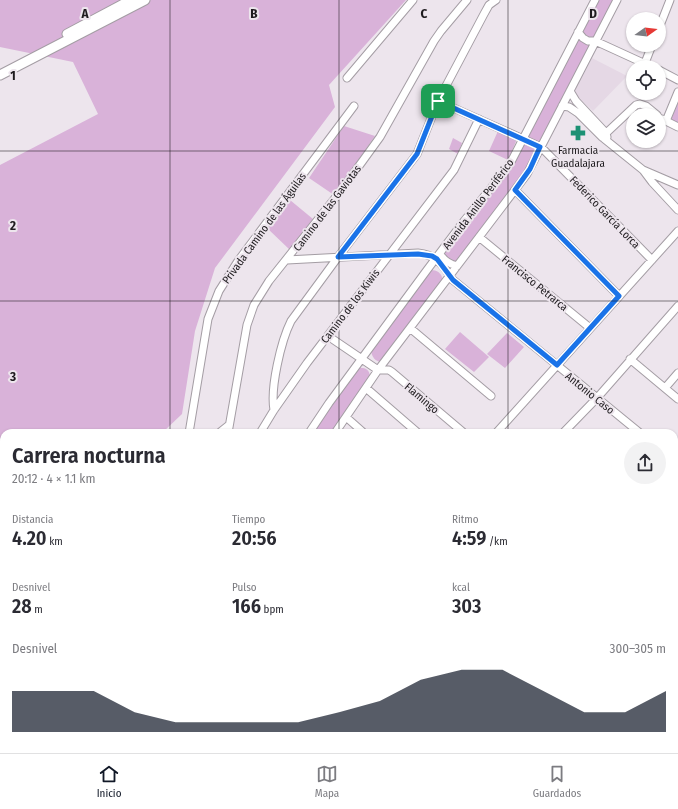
<!DOCTYPE html>
<html lang="es">
<meta charset="utf-8">
<style>
body{margin:0;font-family:"Fira Sans Condensed",sans-serif;background:#f2f2f3;color:#2b2b33;height:100vh;display:flex;flex-direction:column;font-size:15px;white-space:nowrap}
*{box-sizing:border-box;margin:0}
p{font-size:13px;color:#7c7c81}
.icon{flex:none;width:22px;height:22px;fill:none;stroke:currentColor;stroke-width:2;stroke-linecap:round;stroke-linejoin:round}
.map{position:relative;flex:1;overflow:hidden}
.panel{position:absolute;left:0px;top:429px;width:678px;height:324px;display:flex;flex-direction:column;background:#fff;border-radius:12px 12px 0 0;box-shadow:0 1px 3px #0004}
.panel>*{flex:none}
.needle{width:26px;rotate:76deg}
.controls{position:absolute;left:626px;top:12px;display:grid;gap:8px}
.controls a{display:grid;place-items:center;width:40px;height:40px;border-radius:50%;background:#fff;box-shadow:0 1px 3px #0004;font-size:20px}
.pin{position:absolute;display:grid;place-items:center;width:34px;height:34px;color:#fff;margin:-17px;border-radius:8px;box-shadow:0 2px 6px #0006}
.round{display:grid;place-items:center;flex:none;width:42px;height:42px;border-radius:21px;background:#f2f2f3}
.headline{display:flex;align-items:center;justify-content:space-between;height:68px;padding:0 12px}
h1{font-size:22px;font-weight:600;line-height:30px}
.figures{display:grid;grid-template-columns:repeat(3,1fr);gap:6px;height:68px;padding:4px 12px}
.figures div{display:grid;align-content:center}
.figures b{font-size:20px;font-weight:600}
.figures small{font-size:11px;font-weight:400}
.figures p{font-size:11px}
.chart{height:112px;padding:8px 12px}
.chart p{display:flex;justify-content:space-between}
.chart svg{width:100%;height:72px;margin-top:4px;fill:#111827;opacity:.7}
.menu{display:flex;justify-content:space-around;align-items:center;height:56px;border-top:1px solid #e1e1e2;background:#fff;font-size:11px;color:#7c7c81}
.menu a{display:grid;justify-items:center;gap:2px}
.menu .active{color:#111827}
.map>svg:first-child{display:block}
.built{fill:#e5d8e5}
.green{fill:#d9b2d9}
.lines{fill:none;stroke-linecap:round;stroke-linejoin:round}
.minor-casing{stroke:#a49da4;stroke-width:9}
.major-casing{stroke:#a49da4;stroke-width:11}
.minor{stroke:#fff;stroke-width:7}
.major{stroke:#fff;stroke-width:9}
.route-casing{stroke:#fff;stroke-width:8}
.route{stroke:#1a73e8;stroke-width:5}
.grid{fill:none;stroke:#1e1b1e;stroke-width:1;stroke-opacity:0.55}
.labels{text-anchor:middle;stroke-width:4;stroke-linejoin:round;paint-order:stroke}
.poi-label{font-size:11px;fill:#1e1b1e;stroke:#ede5ed}
.street-label{font-size:11px;fill:#1e1b1e;stroke:#ede5ed}
.grid-label{font-size:13px;text-anchor:middle;font-weight:bold;fill:#1e1b1e;stroke:#ede5ed;stroke-width:4;stroke-linejoin:round;paint-order:stroke}
</style>
<div class="map">
<svg width="678" height="753" viewBox="0 0 678 753">
<rect width="100%" height="100%" fill="#ede5ed"/>
<path class="built" d="M592,58L627,76L593,111L576,95L575,89Z"/>
<path class="green" d="M0,0H406L329,85L335,107L215,268L195,331L182,414L162,433H4V581L0,585V165L98,114L73,62L0,47Z
M597,0H614L524,173L510,194L456,261H450L443,254L490,192Z
M678,102V123L671,120Z
M344,126L375,136L334,195L309,178Z
M498,131L517,139L508,160L489,151Z
M453,138L462,143L458,154L449,149Z
M290,200L313,219L290,250L267,228Z
M431,270C437,270 443,274 442,280L381,362C375,361 372,357 371,351Z
M460,332L489,357L474,372L445,349Z
M507,333L524,347L505,368L487,354Z
M358,368C365,367 370,370 370,377L332,433H312Z
M678,562V703L674,706V566Z
M4,722V744L0,747V725Z
M289,749H332L331,753H293Z
M583,749H620L616,753H582Z"/>
<g class="lines">
<g class="minor-casing">
<path id="minor" d="M659,28L670,0
M578,32L583,38L588,41H595L604,45L652,67
M645,63L652,45
M659,70L678,80
M347,78L413,0
M570,91L576,101L606,133L607,137
M438,101L541,147L652,260
M562,106L569,107L578,113L602,137L643,170L652,182L678,210
M662,119L678,127
M666,121L678,92
M602,137L636,105L640,104L646,106L657,115
M643,170L678,185
M515,190L619,296
M479,237L590,328
M440,254C444,261 449,264 457,266
M287,260L418,253C437,255 442,264 453,280L640,433
M410,328L491,396
M328,336L378,370H389L392,372L464,433
M630,359L678,399
M366,388L418,433
M665,388L678,373
M274,410C270,388 281,341 291,321L338,257L417,154L438,101L484,14L489,5L496,0
M346,417L364,433
M189,433L208,319L219,291L238,261L354,106
M219,433L229,425
M228,433L247,325L254,305L269,281L343,188L380,137L434,41L441,31L467,0
M260,433L274,410L307,363L454,170L479,119
M309,433L329,403L427,270L464,221L504,172L512,160L595,0
M335,433L378,370L527,174L617,0
M496,433L678,231
M563,433L597,398L678,306
M674,461L678,465
M674,530L678,534
M674,561L678,557
M0,618L4,613
M0,671L4,668
M674,712L678,709
M0,722L4,719
M50,749L54,753
M106,749L110,753
M167,749L172,753
M222,749L227,753
M285,749L289,753
M410,749L435,753
M0,750L4,747
M261,753L265,749
M335,753L336,749
M342,753L343,749
M441,753V749
M574,753L575,749
M622,753L626,749"/>
</g>
<g class="major-casing">
<path id="major" d="M67,34L131,0
M0,75L145,0"/>
</g>
<use href="#minor" class="minor"/>
<use href="#major" class="major"/>
</g>
<g class="lines">
<g class="route-casing">
<path id="route" d="M438,101L540,147L530,169L515,190L619,296L557,365L453,280L437,259L432,256L418,254L338,257L417,154Z"/>
</g>
<use href="#route" class="route"/>
</g>
<path class="grid" d="M170,0V433M339,0V433M508,0V433M0,151H678M0,301H678M0,452H4M674,452H678M0,602H4M674,602H678M170,749V753M339,749V753M508,749V753"/>
<defs>
<g id="pharmacy-bare" transform="scale(1.2)"><path d="M-2-6h4v4h4v4h-4v4h-4v-4h-4v-4h4Z" fill="#1c9174" stroke="#ede5ed" stroke-width="2.5" paint-order="stroke"/></g>
</defs>
<g fill-rule="evenodd">
<use href="#pharmacy-bare" x="578" y="133"/>
</g>
<g class="labels">
<g class="poi-label">
<text x="578" y="154">Farmacia<tspan x="578" dy="13">Guadalajara</tspan></text>
</g>
<g class="street-label">
<text transform="translate(478 204) rotate(-53)" y="4">Avenida Anillo Periférico</text>
<text transform="translate(327 208) rotate(-53)" y="4">Camino de las Gaviotas</text>
<text transform="translate(605 212) rotate(46)" y="4">Federico García Lorca</text>
<text transform="translate(264 228) rotate(-54)" y="4">Privada Camino de las Águilas</text>
<text transform="translate(535 283) rotate(39)" y="4">Francisco Petrarca</text>
<text transform="translate(350 306) rotate(-53)" y="4">Camino de los Kiwis</text>
<text transform="translate(590 393) rotate(39)" y="4">Antonio Caso</text>
<text transform="translate(422 398) rotate(40)" y="4">Flamingo</text>
</g>
</g>
<g class="grid-label">
<text x="85" y="18">A</text>
<text x="254" y="18">B</text>
<text x="424" y="18">C</text>
<text x="593" y="18">D</text>
<text x="13" y="80">1</text>
<text x="13" y="230">2</text>
<text x="13" y="381">3</text>
</g>
</svg>
<div class="controls">
<a><svg class="needle" viewBox="-14 -14 28 28"><path d="M0-13l5 13h-10z" fill="#e53935"/><path d="M0 13l5-13h-10z" fill="#7c7c81"/></svg></a>
<a><svg class="icon" aria-label="locate" viewBox="0 0 24 24"><circle cx="12" cy="12" r="6"/><path d="M12 2v4M12 18v4M2 12h4M18 12h4"/></svg></a>
<a><svg class="icon" aria-label="layers" viewBox="0 0 24 24"><path d="M12 4l9 5-9 5-9-5zM3 14l9 5 9-5"/></svg></a>
</div>
<div class="pin" style="left:438px;top:101px;background:#1e9e55"><svg class="icon" aria-label="arrive" viewBox="0 0 24 24"><path d="M6 21V4h12l-3 4 3 4H6"/></svg></div>
<section class="panel">
<div class="headline"><div><h1>Carrera nocturna</h1><p>20:12 · 4 × 1.1 km</p></div><a class="round"><svg class="icon" aria-label="share" viewBox="0 0 24 24"><path d="M12 15V3M7 8l5-5 5 5M5 13v7h14v-7"/></svg></a></div>
<div class="figures">
<div><p>Distancia</p><b>4.20<small> km</small></b></div>
<div><p>Tiempo</p><b>20:56</b></div>
<div><p>Ritmo</p><b>4:59<small> /km</small></b></div>
</div>
<div class="figures">
<div><p>Desnivel</p><b>28<small> m</small></b></div>
<div><p>Pulso</p><b>166<small> bpm</small></b></div>
<div><p>kcal</p><b>303</b></div>
</div>
<div class="chart"><p><span>Desnivel</span>300–305 m</p>
<svg viewBox="0 0 160 44" preserveAspectRatio="none"><path d="M0 44V19L10 19L20 19L30 32L40 38L50 38L60 38L70 38L80 32L90 25L100 12L110 6L120 6L130 19L140 32L150 32L160 19V44z"/></svg>
</div>
</section>
</div>
<nav class="menu">
<a class="active"><svg class="icon" aria-label="home" viewBox="0 0 24 24"><path d="M3 11l9-7 9 7M6 9v11h12V9"/></svg>Inicio</a>
<a><svg class="icon" aria-label="map" viewBox="0 0 24 24"><path d="M3 6l6-2 6 2 6-2v14l-6 2-6-2-6 2zM9 4v14M15 6v14"/></svg>Mapa</a>
<a><svg class="icon" aria-label="saved" viewBox="0 0 24 24"><path d="M7 4h10v16l-5-4-5 4z"/></svg>Guardados</a>
</nav>
